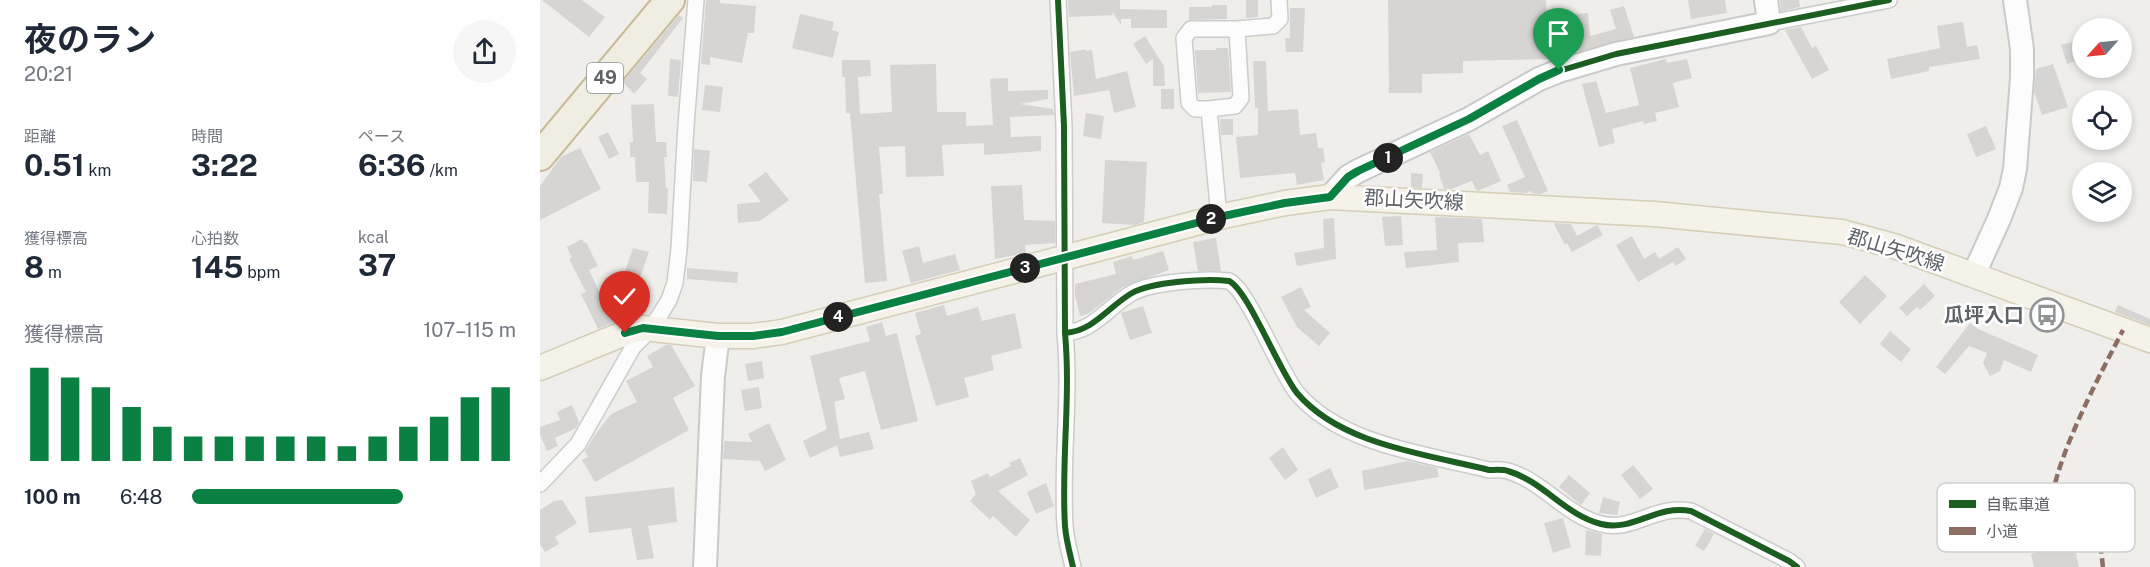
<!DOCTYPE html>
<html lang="ja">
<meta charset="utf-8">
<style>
body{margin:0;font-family:"Public Sans","Noto Sans JP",sans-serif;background:#f6f6f7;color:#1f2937;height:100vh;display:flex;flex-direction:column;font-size:22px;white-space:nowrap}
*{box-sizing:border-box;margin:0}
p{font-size:20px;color:#747a83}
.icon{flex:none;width:33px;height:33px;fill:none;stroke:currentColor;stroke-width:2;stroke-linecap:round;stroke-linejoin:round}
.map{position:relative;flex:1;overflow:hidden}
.sheet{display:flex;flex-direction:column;background:#fff;width:540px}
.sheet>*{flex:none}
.needle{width:39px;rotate:243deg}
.tools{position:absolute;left:1532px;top:18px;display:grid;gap:12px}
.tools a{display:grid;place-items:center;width:60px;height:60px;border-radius:50%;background:#fff;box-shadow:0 3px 9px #0003;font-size:30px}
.pin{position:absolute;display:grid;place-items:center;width:51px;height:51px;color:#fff;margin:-62px -26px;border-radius:50% 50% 50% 0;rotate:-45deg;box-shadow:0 0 6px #0007}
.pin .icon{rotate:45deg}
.km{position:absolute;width:30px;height:30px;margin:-15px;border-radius:50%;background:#222;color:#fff;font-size:16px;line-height:30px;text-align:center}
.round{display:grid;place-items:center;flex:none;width:63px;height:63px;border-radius:32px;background:#f6f6f7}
.headline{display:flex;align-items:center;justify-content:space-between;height:102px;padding:0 24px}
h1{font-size:33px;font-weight:700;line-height:45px}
.figures{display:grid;grid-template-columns:repeat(3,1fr);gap:9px;height:102px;padding:6px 24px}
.figures div{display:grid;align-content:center}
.figures b{font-size:30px;font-weight:700}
.figures small{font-size:16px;font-weight:400}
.figures p{font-size:16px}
.chart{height:168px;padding:12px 24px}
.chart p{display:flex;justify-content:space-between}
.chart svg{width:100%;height:108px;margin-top:6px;stroke:#0b8043;stroke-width:6}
ul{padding:0 24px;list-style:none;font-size:20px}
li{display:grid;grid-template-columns:96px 72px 1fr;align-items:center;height:45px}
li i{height:15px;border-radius:8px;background:#0b8043}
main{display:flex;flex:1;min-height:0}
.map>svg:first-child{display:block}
.building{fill:#d6d5d3}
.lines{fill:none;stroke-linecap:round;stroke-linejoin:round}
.street-casing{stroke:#cbcccc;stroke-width:18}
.secondary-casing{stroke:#cacacb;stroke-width:26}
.primary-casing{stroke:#d7ceb8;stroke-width:27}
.highway-casing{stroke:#c8b996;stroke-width:32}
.street{stroke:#fdfcfc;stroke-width:15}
.secondary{stroke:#fdfcfc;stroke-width:22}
.primary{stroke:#f4f2e9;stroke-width:24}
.highway{stroke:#f0ede3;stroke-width:28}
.quiet{stroke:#8d6e63;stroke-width:4.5;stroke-dasharray:9 4.5;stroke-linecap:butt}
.cycleway-casing{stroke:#fff;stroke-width:10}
.cycleway{stroke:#1b5e20;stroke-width:6}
.route-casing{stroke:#fff;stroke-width:12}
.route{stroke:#0b8043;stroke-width:8}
.labels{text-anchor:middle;stroke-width:5;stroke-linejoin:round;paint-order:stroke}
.shield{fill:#fff;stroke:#8f9295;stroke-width:1.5}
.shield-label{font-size:18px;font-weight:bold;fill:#5f6368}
.street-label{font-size:20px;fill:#5f6368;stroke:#fff}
.poi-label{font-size:20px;font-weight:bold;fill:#5f6368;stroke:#fff;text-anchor:end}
.key{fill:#fff;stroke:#cfd0d2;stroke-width:1.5}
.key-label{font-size:16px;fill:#5f6368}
</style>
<main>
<section class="sheet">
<div class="headline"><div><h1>夜のラン</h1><p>20:21</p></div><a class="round"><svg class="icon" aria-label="share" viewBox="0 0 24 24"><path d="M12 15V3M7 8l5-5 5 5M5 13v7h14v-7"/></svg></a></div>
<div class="figures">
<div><p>距離</p><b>0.51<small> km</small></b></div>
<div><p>時間</p><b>3:22</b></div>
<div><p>ペース</p><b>6:36<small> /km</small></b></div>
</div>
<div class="figures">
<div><p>獲得標高</p><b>8<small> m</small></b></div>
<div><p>心拍数</p><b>145<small> bpm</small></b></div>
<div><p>kcal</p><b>37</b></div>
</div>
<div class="chart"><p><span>獲得標高</span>107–115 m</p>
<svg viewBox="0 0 160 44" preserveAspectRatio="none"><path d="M5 44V6M15 44V10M25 44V14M35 44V22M45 44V30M55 44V34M65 44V34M75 44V34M85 44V34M95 44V34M105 44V38M115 44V34M125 44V30M135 44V26M145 44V18M155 44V14"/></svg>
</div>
<ul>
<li><b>100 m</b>6:48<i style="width:65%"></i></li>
</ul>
</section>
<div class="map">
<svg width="1610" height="567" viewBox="0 0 1610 567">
<rect width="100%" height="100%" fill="#efeeea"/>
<path class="building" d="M2,0H42L65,17L49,37Z
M166,0H180V3L216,6L214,33H208L202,63L170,57V65L161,64Z
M528,0H580V9L627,10V28H591V19H581V25L572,11L573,15L529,17Z
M706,0H718V17L706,18Z
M848,0H1006L1008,59L923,61V73L882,74V93H849Z
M1148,0H1185L1187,13L1151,19Z
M1240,0H1259L1260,7L1241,11Z
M672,5H687V19L649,20V7H672Z
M1084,6L1094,37L1040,51H1029L1026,15L1048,13L1050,36L1076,29L1070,10Z
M750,8H765L763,52H746L745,38H750Z
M260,14L294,22L292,30L299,32L293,58L252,48Z
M139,15L143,18L100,73L107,79L94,94L83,82Z
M1423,22L1427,47L1437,45L1440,59L1389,67V71L1351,79L1347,59L1400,48L1397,26Z
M1261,27L1272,48L1276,46L1289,70L1272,79L1245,30Z
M605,36L624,66L625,86H613V59L606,64L593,44Z
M1542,39V59L1527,64L1521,45Z
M676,48H688L691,92L658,93L655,50H676Z
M546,49V51L552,50L556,79L587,71L596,107L574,113L569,90L534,96L530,52Z
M130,59L141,60L138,97L128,96Z
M1126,59L1127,63L1147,59L1152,78L1133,83L1139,107L1115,113L1117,121L1104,124L1103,121L1072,129L1075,143L1059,147L1042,84L1056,81L1066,113L1099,105L1090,68Z
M302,60H330L331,76L318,77L320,114L352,112L350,65L396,64L397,112H426V126L453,125L450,79L468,78V91L508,90V99L480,104L513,109L514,115L470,117L471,137L501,136V151L444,155V143L402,145L404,176L366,177L365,146L339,147L343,194H339L347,281L325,283L310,113H306L305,77H302Z
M713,61H726L728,111L758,109L760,135L776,133L778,148H783L785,162L781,163L784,180L757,185L755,173L700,178L696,137L718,135V108H715Z
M1513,64L1528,107L1502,115L1494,92L1496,69Z
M165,85L183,87L180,112L162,110Z
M621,89H634V109H621Z
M114,104L116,142H126L127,157H124L126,188H128L127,214L108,213L109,182H96L95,157H90V142H93L91,105Z
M546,113L564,116L561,139L543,136Z
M680,119H693V135H681Z
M977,120L1008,191L1000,194L992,193L991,191L986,193L970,192L967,185L985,177L962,126Z
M1446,126L1456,149L1436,157L1427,134Z
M68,132L79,154L69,159L58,137Z
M929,134L940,155L948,151L961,181L938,191L936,190L932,181L911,189H904L899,174L901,175L890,152Z
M40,148L61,189L0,220V186L21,157Z
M154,149L170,151L167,182L153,181Z
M565,160L607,162L604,222L594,225L562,223Z
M226,172L249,200L220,221L198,223L197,204L221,202L208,185Z
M871,173L883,174L882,188L871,187Z
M482,185L484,220L515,221V243L485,245L486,253L455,259L451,186Z
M861,216L863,245L845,246L842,217Z
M895,217L942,219L944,242L918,243L919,262L866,268L864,252L897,250Z
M794,218L796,259L757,266L754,253L784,248L783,219Z
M1015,223L1031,224L1037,236L1057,225L1063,235L1032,252L1027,243L1025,245L1014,224Z
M1092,236L1104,259L1115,252L1119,259L1138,247L1146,259L1136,266L1133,262L1098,282L1076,245Z
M676,238L681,271H658L653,242Z
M42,239L44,243L46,242L58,266L49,270L74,322L58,329L41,294L46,292L29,259L32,258L27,247Z
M379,246L383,263L415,254L420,270L371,283L362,251Z
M93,248L109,252L95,292L80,287Z
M623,251L629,270L583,287L548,314L540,316L535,295V284L576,274L573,262L592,256L593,260Z
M147,268L198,272L197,283L147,279Z
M1325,275L1347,296L1320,324L1299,302Z
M1384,284L1395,296L1380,310L1377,307L1367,316L1359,308Z
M761,287L771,307L764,310L790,333L779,346L757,327L741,297Z
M404,305L407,316L438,307L442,321L475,313L482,348L451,356L454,370L424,378L429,397L396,406L375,336L381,334L375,313Z
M1578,305L1610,319V325L1575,312Z
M603,306L612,333L590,340L581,313Z
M342,322L346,336L357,333L378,421L341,430L325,371L299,378L305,399L294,402L300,439L329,432L334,449L300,457L297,445L270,458L263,441L287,429L270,356L330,341L326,327Z
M1430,323L1438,329L1498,355L1491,372L1464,360L1460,371L1450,376L1443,363L1447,353L1429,346L1405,374L1396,367Z
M1350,331L1371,349L1361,362L1340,344Z
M126,345H131L155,386L133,398L149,430L55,482L42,460L48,457L45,451L55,435L71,414L97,402L86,381L113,367L107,356Z
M222,361L224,378L208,381L205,364Z
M219,387L222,408L205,411L201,390Z
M32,405L39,422L36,428L15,438L18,446L7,451L0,434V427L20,420L17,412Z
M229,423L246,460L225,471L220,461L183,459L184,441L212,442L208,434Z
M743,447L758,470L745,480L729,458Z
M480,458L488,475L458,491L490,520L476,537L453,516L450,520L430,501L436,494L431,481L448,473L450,477L471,466L469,463Z
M867,461L897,468L899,477L824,490L822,471Z
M1093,465L1113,489L1100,499L1081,475Z
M790,468L799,487L776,498L768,479Z
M1029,475L1050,493L1041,505L1019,487Z
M506,483L514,506L496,514L487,492Z
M134,487L137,522L108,526L114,558L97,560L91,528L49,533L45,497Z
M1063,497L1080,502L1077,515L1059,513Z
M22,500L37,523L15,537L19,544L5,552L0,544V510L14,501Z
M1023,518L1031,547L1013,553L1004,523Z
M1165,529L1174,534L1164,551L1155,546Z
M1046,530L1062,534L1061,556L1045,555Z
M1533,541L1539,567H1494L1491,554L1522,546L1521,543Z"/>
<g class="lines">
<g class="street-casing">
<path id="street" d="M518,0L524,126L525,333C531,398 521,462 525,526C526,540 530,554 533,567
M1229,23L1349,0
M669,109H655L649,103L644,38L651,29H697L733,26L740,19L739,0
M679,217L669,109L695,106L701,98L697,29
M525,333C554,331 569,306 592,293C611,282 666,278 689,281C708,290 739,371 757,393C801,445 886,454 949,470C955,470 962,469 968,471C1003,481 1025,515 1061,524C1094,532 1116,504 1151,511L1249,561L1257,567
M0,484L38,444L93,347L111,329L129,300L135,283L139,249L146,125L156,0"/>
</g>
<g class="secondary-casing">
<path id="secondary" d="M790,197L808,177L818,171L929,119L999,79L1019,71L1076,54L1229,23L1226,0
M1434,274L1459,219L1471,188L1475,169L1482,78V49L1475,0
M165,567L173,376L178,336"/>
</g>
<g class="primary-casing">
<path id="primary" d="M0,368L85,333L103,328L178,336H213L242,332L679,217L745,203L790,197L1114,214L1302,232L1354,246L1610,340"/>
</g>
<g class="highway-casing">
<path id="highway" d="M0,156L130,0"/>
</g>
<use href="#street" class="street"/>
<use href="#secondary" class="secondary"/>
<use href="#primary" class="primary"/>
<use href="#highway" class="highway"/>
<path class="quiet" d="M1563,567C1561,554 1562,538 1553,529L1516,526C1492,497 1567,362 1583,330"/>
<g class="cycleway-casing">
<path id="cycleway" d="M518,0L524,126L525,333C531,398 521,462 525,526C526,540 530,554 533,567
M790,197L808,177L818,171L929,119L999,79L1019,71L1076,54L1349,0
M525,333C554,331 569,306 592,293C611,282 666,278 689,281C708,290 739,371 757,393C801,445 886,454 949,470C955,470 962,469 968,471C1003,481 1025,515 1061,524C1094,532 1116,504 1151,511L1249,561L1257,567"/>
</g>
<use href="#cycleway" class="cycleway"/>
</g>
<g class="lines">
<g class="route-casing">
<path id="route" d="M85,333L103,328L178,336H213L242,332L679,217L745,203L790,197L808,177L818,171L929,119L999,79L1019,70"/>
</g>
<use href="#route" class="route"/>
</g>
<defs>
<g id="bus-ring" transform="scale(1.725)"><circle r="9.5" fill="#fff" stroke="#919496" stroke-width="1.5"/><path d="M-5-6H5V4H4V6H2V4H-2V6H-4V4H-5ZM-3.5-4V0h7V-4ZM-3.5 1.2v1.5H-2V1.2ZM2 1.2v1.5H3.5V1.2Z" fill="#919496"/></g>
</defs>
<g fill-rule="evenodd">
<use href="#bus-ring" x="1507" y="315"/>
</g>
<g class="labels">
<rect class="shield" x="47" y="63" width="36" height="30" rx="4.5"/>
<g class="shield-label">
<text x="65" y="84">49</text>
</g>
<g class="street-label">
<text transform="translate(874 200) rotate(3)" y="7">郡山矢吹線</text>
<text transform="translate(1356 250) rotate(17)" y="7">郡山矢吹線</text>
</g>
<g class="poi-label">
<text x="1484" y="322">瓜坪入口</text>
</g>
</g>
<rect x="1397" y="483" width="198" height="69" rx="9" class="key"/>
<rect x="1409" y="500" width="27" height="8" fill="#1b5e20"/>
<rect x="1409" y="527" width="27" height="8" fill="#8d6e63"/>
<g class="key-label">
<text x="1446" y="510">自転車道</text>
<text x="1446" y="537">小道</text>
</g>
</svg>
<div class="tools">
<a><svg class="needle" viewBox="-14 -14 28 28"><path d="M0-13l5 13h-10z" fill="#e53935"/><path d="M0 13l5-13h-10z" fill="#747a83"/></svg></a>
<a><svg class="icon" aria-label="locate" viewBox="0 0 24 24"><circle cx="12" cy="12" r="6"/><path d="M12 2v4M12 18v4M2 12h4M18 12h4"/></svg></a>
<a><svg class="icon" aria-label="layers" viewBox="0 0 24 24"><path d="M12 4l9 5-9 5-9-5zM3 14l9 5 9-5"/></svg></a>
</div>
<div class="pin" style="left:1019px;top:70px;background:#1e9e55"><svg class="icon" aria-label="arrive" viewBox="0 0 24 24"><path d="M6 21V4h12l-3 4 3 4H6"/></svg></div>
<div class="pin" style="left:85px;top:333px;background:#d93025"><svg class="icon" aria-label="check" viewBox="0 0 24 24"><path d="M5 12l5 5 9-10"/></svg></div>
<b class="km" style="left:848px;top:158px">1</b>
<b class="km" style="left:671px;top:219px">2</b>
<b class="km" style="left:485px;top:268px">3</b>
<b class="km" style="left:298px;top:317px">4</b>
</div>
</main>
